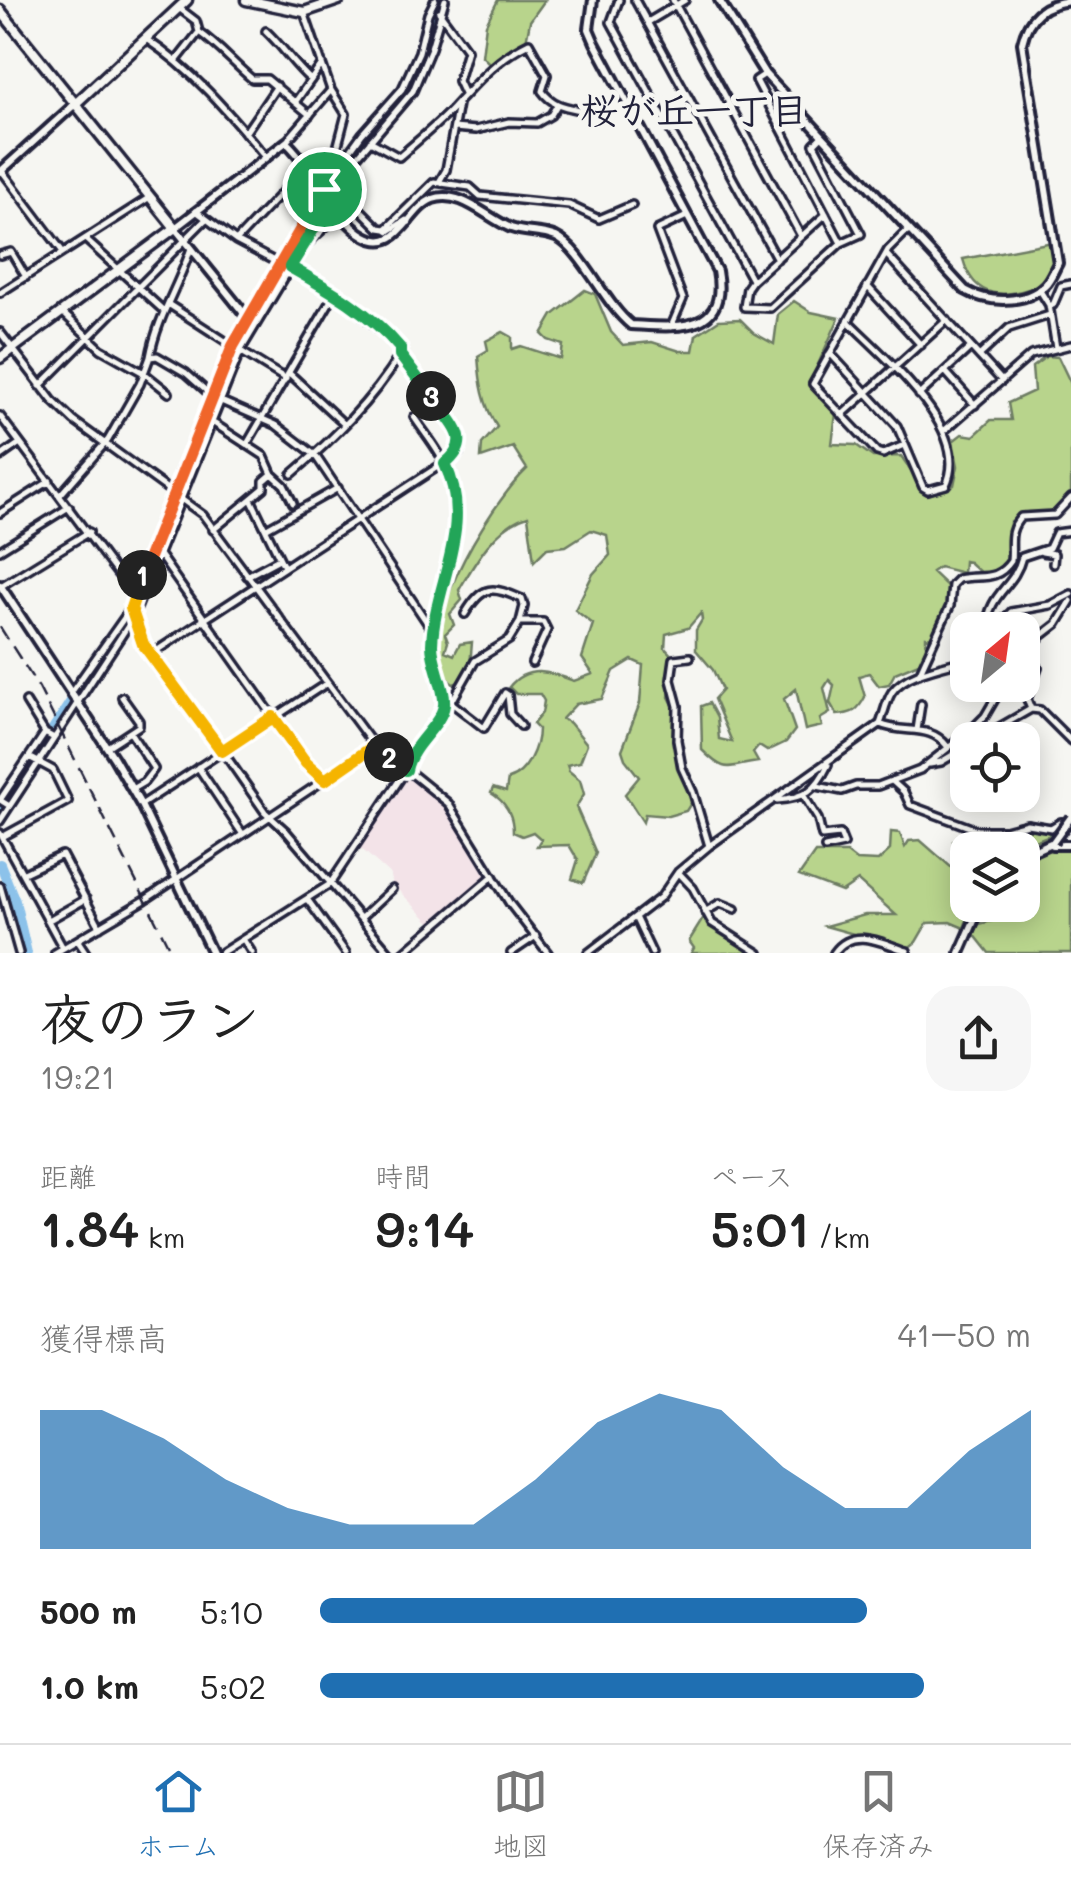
<!DOCTYPE html>
<html lang="ja">
<meta charset="utf-8">
<style>
body{margin:0;font-family:Mali,"Klee One",sans-serif;background:#f6f6f6;color:#222;height:100vh;display:flex;flex-direction:column;font-size:38px;white-space:nowrap}
*{box-sizing:border-box;margin:0}
p{font-size:32px;color:#767676}
.icon{flex:none;width:55px;height:55px;fill:none;stroke:currentColor;stroke-width:2;stroke-linecap:round;stroke-linejoin:round}
.map{position:relative;height:953px;overflow:hidden}
.drawer{display:flex;flex-direction:column;background:#fff;flex:1}
.drawer>*{flex:none}
.needle{width:65px;rotate:29deg}
.buttons{position:absolute;left:950px;top:612px;display:grid;gap:20px}
.buttons a{display:grid;place-items:center;width:90px;height:90px;border-radius:20px;background:#fff;box-shadow:0 5px 25px #0003;font-size:50px}
.pin{position:absolute;display:grid;place-items:center;width:85px;height:85px;color:#fff;margin:-42px;border:5px solid #fff;border-radius:50%;box-shadow:0 2px 10px #0007}
.km{position:absolute;width:50px;height:50px;margin:-25px;border-radius:50%;background:#222;color:#fff;font-size:28px;line-height:50px;text-align:center}
.round{display:grid;place-items:center;flex:none;width:105px;height:105px;border-radius:30px;background:#f6f6f6}
.summary{display:flex;align-items:center;justify-content:space-between;height:170px;padding:0 40px}
h1{font-size:55px;font-weight:600;line-height:75px}
.metrics{display:grid;grid-template-columns:repeat(3,1fr);gap:15px;height:170px;padding:10px 40px}
.metrics div{display:grid;align-content:center}
.metrics b{font-size:50px;font-weight:600}
.metrics small{font-size:28px;font-weight:400}
.metrics p{font-size:28px}
.chart{height:280px;padding:20px 40px}
.chart p{display:flex;justify-content:space-between}
.chart svg{width:100%;height:180px;margin-top:10px;fill:#1f6fb2;opacity:.7}
ul{padding:0 40px;list-style:none;font-size:32px}
li{display:grid;grid-template-columns:160px 120px 1fr;align-items:center;height:75px}
li i{height:25px;border-radius:12px;background:#1f6fb2}
.tab-bar{display:flex;justify-content:space-around;align-items:center;height:140px;border-top:2px solid #e0e0e0;background:#fff;font-size:28px;color:#767676}
.tab-bar a{display:grid;justify-items:center;gap:5px}
.tab-bar .current{color:#1f6fb2}
.map>svg:first-child{display:block}
.built{fill:#f3e3e8}
.green{fill:#b8d48c;stroke:#6d7b64;stroke-width:2.5}
.lines{fill:none;stroke-linecap:round;stroke-linejoin:round}
.river{stroke:#8cc2ea;stroke-width:10}
.minor-casing{stroke:#22223b;stroke-width:12}
.tertiary-casing{stroke:#22223b;stroke-width:14}
.secondary-casing{stroke:#22223b;stroke-width:15}
.minor{stroke:#f6f6f2;stroke-width:5}
.tertiary{stroke:#f6f6f2;stroke-width:6}
.secondary{stroke:#f6f6f2;stroke-width:8}
.rail{stroke:#22223b;stroke-width:2.5;stroke-dasharray:15 8;stroke-linecap:butt}
.tertiary-bridge-casing{stroke:#22223b;stroke-width:14;stroke-linecap:butt}
.tertiary-bridge{stroke:#f6f6f2;stroke-width:6}
.split-1-casing{stroke:#fff;stroke-width:20}
.split-2-casing{stroke:#fff;stroke-width:20}
.split-3-casing{stroke:#fff;stroke-width:20}
.split-4-casing{stroke:#fff;stroke-width:20}
.split-1{stroke:#f0652b;stroke-width:12}
.split-2{stroke:#f5b400;stroke-width:12}
.split-3{stroke:#22a559;stroke-width:12}
.split-4{stroke:#22a559;stroke-width:12}
.labels{text-anchor:middle;stroke-width:10;stroke-linejoin:round;paint-order:stroke}
.neighbourhood-label{font-size:38px;font-weight:bold;fill:#22223b;stroke:#f6f6f2}
</style>
<div class="map">
<svg width="1071" height="953" viewBox="0 0 1071 953">
<rect width="100%" height="100%" fill="#f6f6f2"/>
<filter id="ink" filterUnits="userSpaceOnUse"><feTurbulence type="fractalNoise" baseFrequency=".01" numOctaves="2"/><feDisplacementMap in="SourceGraphic" scale="20" xChannelSelector="R" yChannelSelector="G"/><feConvolveMatrix kernelMatrix="1 2 1 2 8 2 1 2 1" color-interpolation-filters="sRGB"/></filter>
<g filter="url(#ink)">
<path class="built" d="M406,770L448,803L493,876L434,926L392,884L391,875L357,845Z"/>
<path class="green" d="M498,0H545L530,21L526,42L490,64L482,56L486,24Z
M1053,242L1055,261L1040,285C1005,299 974,300 963,259Z
M585,290L595,294L611,332L623,345L652,342L680,351H693L696,335L719,320L740,319L754,333L774,344L778,314L794,301L811,312L839,318L810,382L836,414L832,444L856,445L873,457L901,456L928,495L954,485L958,466L953,441L962,434L974,436L991,420H1011L1008,403L1034,391L1032,367L1047,356L1058,357L1071,384V495L1058,512L1021,515L1010,522L1008,564L986,578L969,562L964,561L963,573L939,567L932,572L948,587V604L931,638L926,637V648L921,662L895,673L889,684L879,686L869,673L859,676L865,697C858,711 852,714 837,715L830,703L834,685L829,680L824,688L830,713L820,719L822,726L805,730L796,689L784,699L795,730L786,742L767,751L759,746L753,753L758,762C727,766 727,775 702,750L701,706L709,703L717,718L719,739L732,742L714,699L722,690L713,670L696,650V630L702,620L701,613L688,628L666,634L665,648L674,658L669,697L677,712L679,767L693,800L686,811L668,816L645,814L643,822L625,794L639,777L625,759L622,750L640,703L643,665L632,660L614,671L602,699L576,704L562,719L570,723L587,744L580,762L567,765L569,771L580,780L584,794L576,807L596,853L583,883L572,879L578,860L569,845L537,846L541,839L533,832L522,836L513,832C513,814 506,802 491,793L493,788L506,792L508,779C527,774 538,747 538,729L533,724L542,713L544,701L540,694H516L509,687C527,664 551,672 574,681L593,674L582,658L593,624L575,610L593,574L610,555L607,535L591,530L566,546L547,548L534,561L528,516C496,525 475,562 459,590L462,600L450,614L454,625L445,634L448,642L445,651L454,655L460,644L472,642L470,666L460,682L453,684C401,644 491,503 527,469L513,447L481,458L482,444L497,427C483,404 480,383 478,356L488,350L486,341L503,332L512,337V349L521,346L561,359L563,345L548,340L542,334L553,315Z
M1026,828L1047,830L1050,835L1012,850H968L967,861L961,859L953,841L968,832Z
M891,832L900,833L905,847L909,841L920,840L967,881L968,905H973L964,928L950,922L927,923L916,942L907,949L825,926L865,915H896L858,881L842,892L799,876L815,853H847L856,860L878,861L890,850Z
M1055,846L1071,847V953H989L974,934L979,924L996,920L1005,914L996,905H1022L1023,862Z
M704,917L753,953H691L694,948L689,941Z"/>
<g class="lines">
<path class="river" d="M169,522L241,343L335,182L408,91L420,70L429,44L431,23L441,0
M0,810L141,594
M0,864L15,901L27,953"/>
<g class="minor-casing">
<path id="minor" d="M619,0L611,22L752,280
M635,0L777,259
M673,0L801,236
M179,8L196,21L199,32C219,46 234,64 252,79H267L310,115
M439,12L467,50L458,81L464,94
M648,22L685,0
M266,31C283,47 294,65 311,80
M146,39C194,71 228,112 265,156
M177,60L199,32
M765,74L756,80L841,243
M331,90L346,114L328,183L233,345L169,501L131,608L135,626L150,655L203,723L265,812L286,831L390,953
M296,101L322,64
M454,128L476,130L509,122L537,123L551,115L557,105
M245,133L277,86
M822,136L814,144L861,234L841,243L770,308L744,307L747,288L752,281L826,214
M370,141L399,157C417,141 436,126 452,109C476,83 496,59 529,43L547,75L542,91C552,105 565,107 580,110
M286,142L331,90L304,12
M2,171L63,252
M329,180L362,134L402,89L419,52L428,14L435,0
M439,182L446,170L458,104
M196,211L236,241L335,293L401,348L400,355C371,402 333,439 292,474
M386,229L389,231L406,220L409,222
M85,239L164,311
M306,240L309,242L350,204L356,205L379,228L386,229L434,182L470,187L480,196L569,205L599,219L632,205
M236,241L288,186
M886,254L1002,381
M0,255L11,252L26,277
M867,286L921,345
M1039,289L1049,305L1056,348
M0,293L150,197
M168,304L233,346
M1049,305H1053L1061,286L1071,284
M62,312L101,349L144,373L169,393
M671,327L683,299L657,230L687,216
M0,332L52,400L74,421L203,515L369,739L448,803L510,904L548,953
M242,352L286,379
M830,353L897,426L923,487L928,490L946,485C973,429 883,357 848,321
M979,356L1009,328L1050,315
M150,357C157,318 179,285 191,248
M945,371L975,405
M289,373L344,424
M40,386L204,221
M919,395L971,347
M221,401L276,425L315,455L434,633
M842,415L947,320
M0,416L119,576L135,591
M414,417C425,434 440,451 447,469C471,529 436,584 432,643C431,663 439,684 444,703
M212,422L264,456L272,474L264,481V488L213,530
M945,430L1031,355L1071,345
M247,444L335,293
M904,445L883,454L877,452L813,384L888,250L909,229
M0,457L20,443
M272,474L284,485L293,503
M60,495L108,440L140,384L150,357L157,356L186,373L212,396
M251,499L284,567
M0,513L50,481
M267,528L338,488
M0,550L69,507
M1042,552L1054,554L1053,564
M160,556L306,763L324,779
M247,576L279,559
M1,586L89,532
M520,622H543L547,630L532,663
M986,630C989,591 1014,589 1022,557L1049,548L1056,533L1071,531
M994,630L1011,612L1050,605L1071,594
M150,655L459,453V434L400,355
M690,657L674,659L671,680L678,706L677,740L682,768L693,792L709,846
M1022,657L1035,641L1057,624L1071,601
M919,674L950,606L952,585L958,579C980,574 996,583 1011,561C1013,543 1007,532 1021,517L1055,515L1071,498
M71,693L131,608
M449,701L484,728L505,693L508,695L510,714L521,726
M26,702L45,733L54,738
M1031,709L1027,699L1038,668
M880,724C904,735 930,723 947,746
M917,730L921,704
M130,732L154,769L144,782L132,789
M977,740L1031,709L1040,710L1071,741
M107,747L139,726V721L122,697
M930,764L941,762L968,746
M198,767L242,833
M892,781L904,792L910,805L977,830H1005L1027,824L1051,828L1061,822L1071,824
M817,786L842,791L856,786H878L920,770L971,730L985,716L1003,685
M804,796L818,819L822,836L840,834L844,844L825,848
M777,800C805,798 816,790 828,765
M8,805L0,800L45,733
M141,805L327,683
M0,821L133,618L241,350L356,158L413,91L431,48L445,0
M0,833L63,948
M4,836L68,801L53,770L29,757
M678,872L693,888L712,923L759,953
M24,873L62,855L100,927
M0,886L19,953
M307,899L346,953
M705,912L720,903L735,909
M362,917L392,889
M635,917L652,953
M49,920L86,899
M243,939L252,953
M78,941L86,953
M55,953L145,900L375,746
M221,953L330,884L404,773L415,747L437,719L444,703L455,696L475,661L509,640L520,622L524,606L522,599C492,586 483,584 465,614
M403,953L493,876
M511,953L536,936
M588,953L661,897L678,872L709,846L880,724C884,714 886,701 892,692C906,672 945,666 968,659
M834,953C853,926 882,943 907,951"/>
</g>
<g class="tertiary-casing">
<path id="tertiary" d="M719,0L765,74L965,290C987,303 1025,305 1045,285C1051,279 1054,270 1058,263L1022,43C1028,16 1044,3 1071,1
M0,172L74,105
M247,317L175,228L286,142C312,165 337,221 365,236C399,255 408,208 433,199C460,189 487,218 511,228C525,233 542,231 556,237C582,249 605,305 631,325C674,327 729,335 717,271L595,43L589,29L593,0
M0,585L114,758L141,805L212,953
M1052,845H1071
M1022,856L1053,842
M960,953L981,905"/>
</g>
<g class="secondary-casing">
<path id="secondary" d="M246,0L304,12L339,0
M0,10L175,228L0,358
M74,105L187,0"/>
</g>
<use href="#minor" class="minor"/>
<use href="#tertiary" class="tertiary"/>
<use href="#secondary" class="secondary"/>
<path class="rail" d="M0,627L39,688L172,953"/>
<g class="tertiary-bridge-casing">
<path id="tertiary-bridge" d="M1053,842L1071,817"/>
</g>
<use href="#tertiary-bridge" class="tertiary-bridge"/>
</g>
</g>
<g class="lines" filter="url(#ink)">
<g class="split-1-casing">
<path id="split-1" d="M142,575L233,346L324,189"/>
</g>
<g class="split-2-casing">
<path id="split-2" d="M142,575L131,608L143,644L222,751L273,717L306,763L325,780L374,746L389,757"/>
</g>
<g class="split-3-casing">
<path id="split-3" d="M389,757L406,770C411,744 441,726 444,705C446,690 432,663 432,645C434,583 475,528 445,464C476,439 450,422 431,396"/>
</g>
<g class="split-4-casing">
<path id="split-4" d="M324,189L332,199L290,267C329,289 371,313 400,348V355L431,396"/>
</g>
<use href="#split-1" class="split-1"/>
<use href="#split-2" class="split-2"/>
<use href="#split-3" class="split-3"/>
<use href="#split-4" class="split-4"/>
</g>
<g class="labels">
<g class="neighbourhood-label">
<text x="694" y="124">桜が丘一丁目</text>
</g>
</g>
</svg>
<div class="buttons">
<a><svg class="needle" viewBox="-14 -14 28 28"><path d="M0-13l5 13h-10z" fill="#e53935"/><path d="M0 13l5-13h-10z" fill="#767676"/></svg></a>
<a><svg class="icon" aria-label="locate" viewBox="0 0 24 24"><circle cx="12" cy="12" r="6"/><path d="M12 2v4M12 18v4M2 12h4M18 12h4"/></svg></a>
<a><svg class="icon" aria-label="layers" viewBox="0 0 24 24"><path d="M12 4l9 5-9 5-9-5zM3 14l9 5 9-5"/></svg></a>
</div>
<div class="pin" style="left:324px;top:189px;background:#1e9e55"><svg class="icon" aria-label="arrive" viewBox="0 0 24 24"><path d="M6 21V4h12l-3 4 3 4H6"/></svg></div>
<b class="km" style="left:142px;top:575px">1</b>
<b class="km" style="left:389px;top:757px">2</b>
<b class="km" style="left:431px;top:396px">3</b>
</div>
<section class="drawer">
<div class="summary"><div><h1>夜のラン</h1><p>19:21</p></div><a class="round"><svg class="icon" aria-label="share" viewBox="0 0 24 24"><path d="M12 15V3M7 8l5-5 5 5M5 13v7h14v-7"/></svg></a></div>
<div class="metrics">
<div><p>距離</p><b>1.84<small> km</small></b></div>
<div><p>時間</p><b>9:14</b></div>
<div><p>ペース</p><b>5:01<small> /km</small></b></div>
</div>
<div class="chart"><p><span>獲得標高</span>41–50 m</p>
<svg viewBox="0 0 160 44" preserveAspectRatio="none"><path d="M0 44V10L10 10L20 17L30 27L40 34L50 38L60 38L70 38L80 27L90 13L100 6L110 10L120 24L130 34L140 34L150 20L160 10V44z"/></svg>
</div>
<ul>
<li><b>500 m</b>5:10<i style="width:77%"></i></li>
<li><b>1.0 km</b>5:02<i style="width:85%"></i></li>
</ul>
</section>
<nav class="tab-bar">
<a class="current"><svg class="icon" aria-label="home" viewBox="0 0 24 24"><path d="M3 11l9-7 9 7M6 9v11h12V9"/></svg>ホーム</a>
<a><svg class="icon" aria-label="map" viewBox="0 0 24 24"><path d="M3 6l6-2 6 2 6-2v14l-6 2-6-2-6 2zM9 4v14M15 6v14"/></svg>地図</a>
<a><svg class="icon" aria-label="saved" viewBox="0 0 24 24"><path d="M7 4h10v16l-5-4-5 4z"/></svg>保存済み</a>
</nav>
